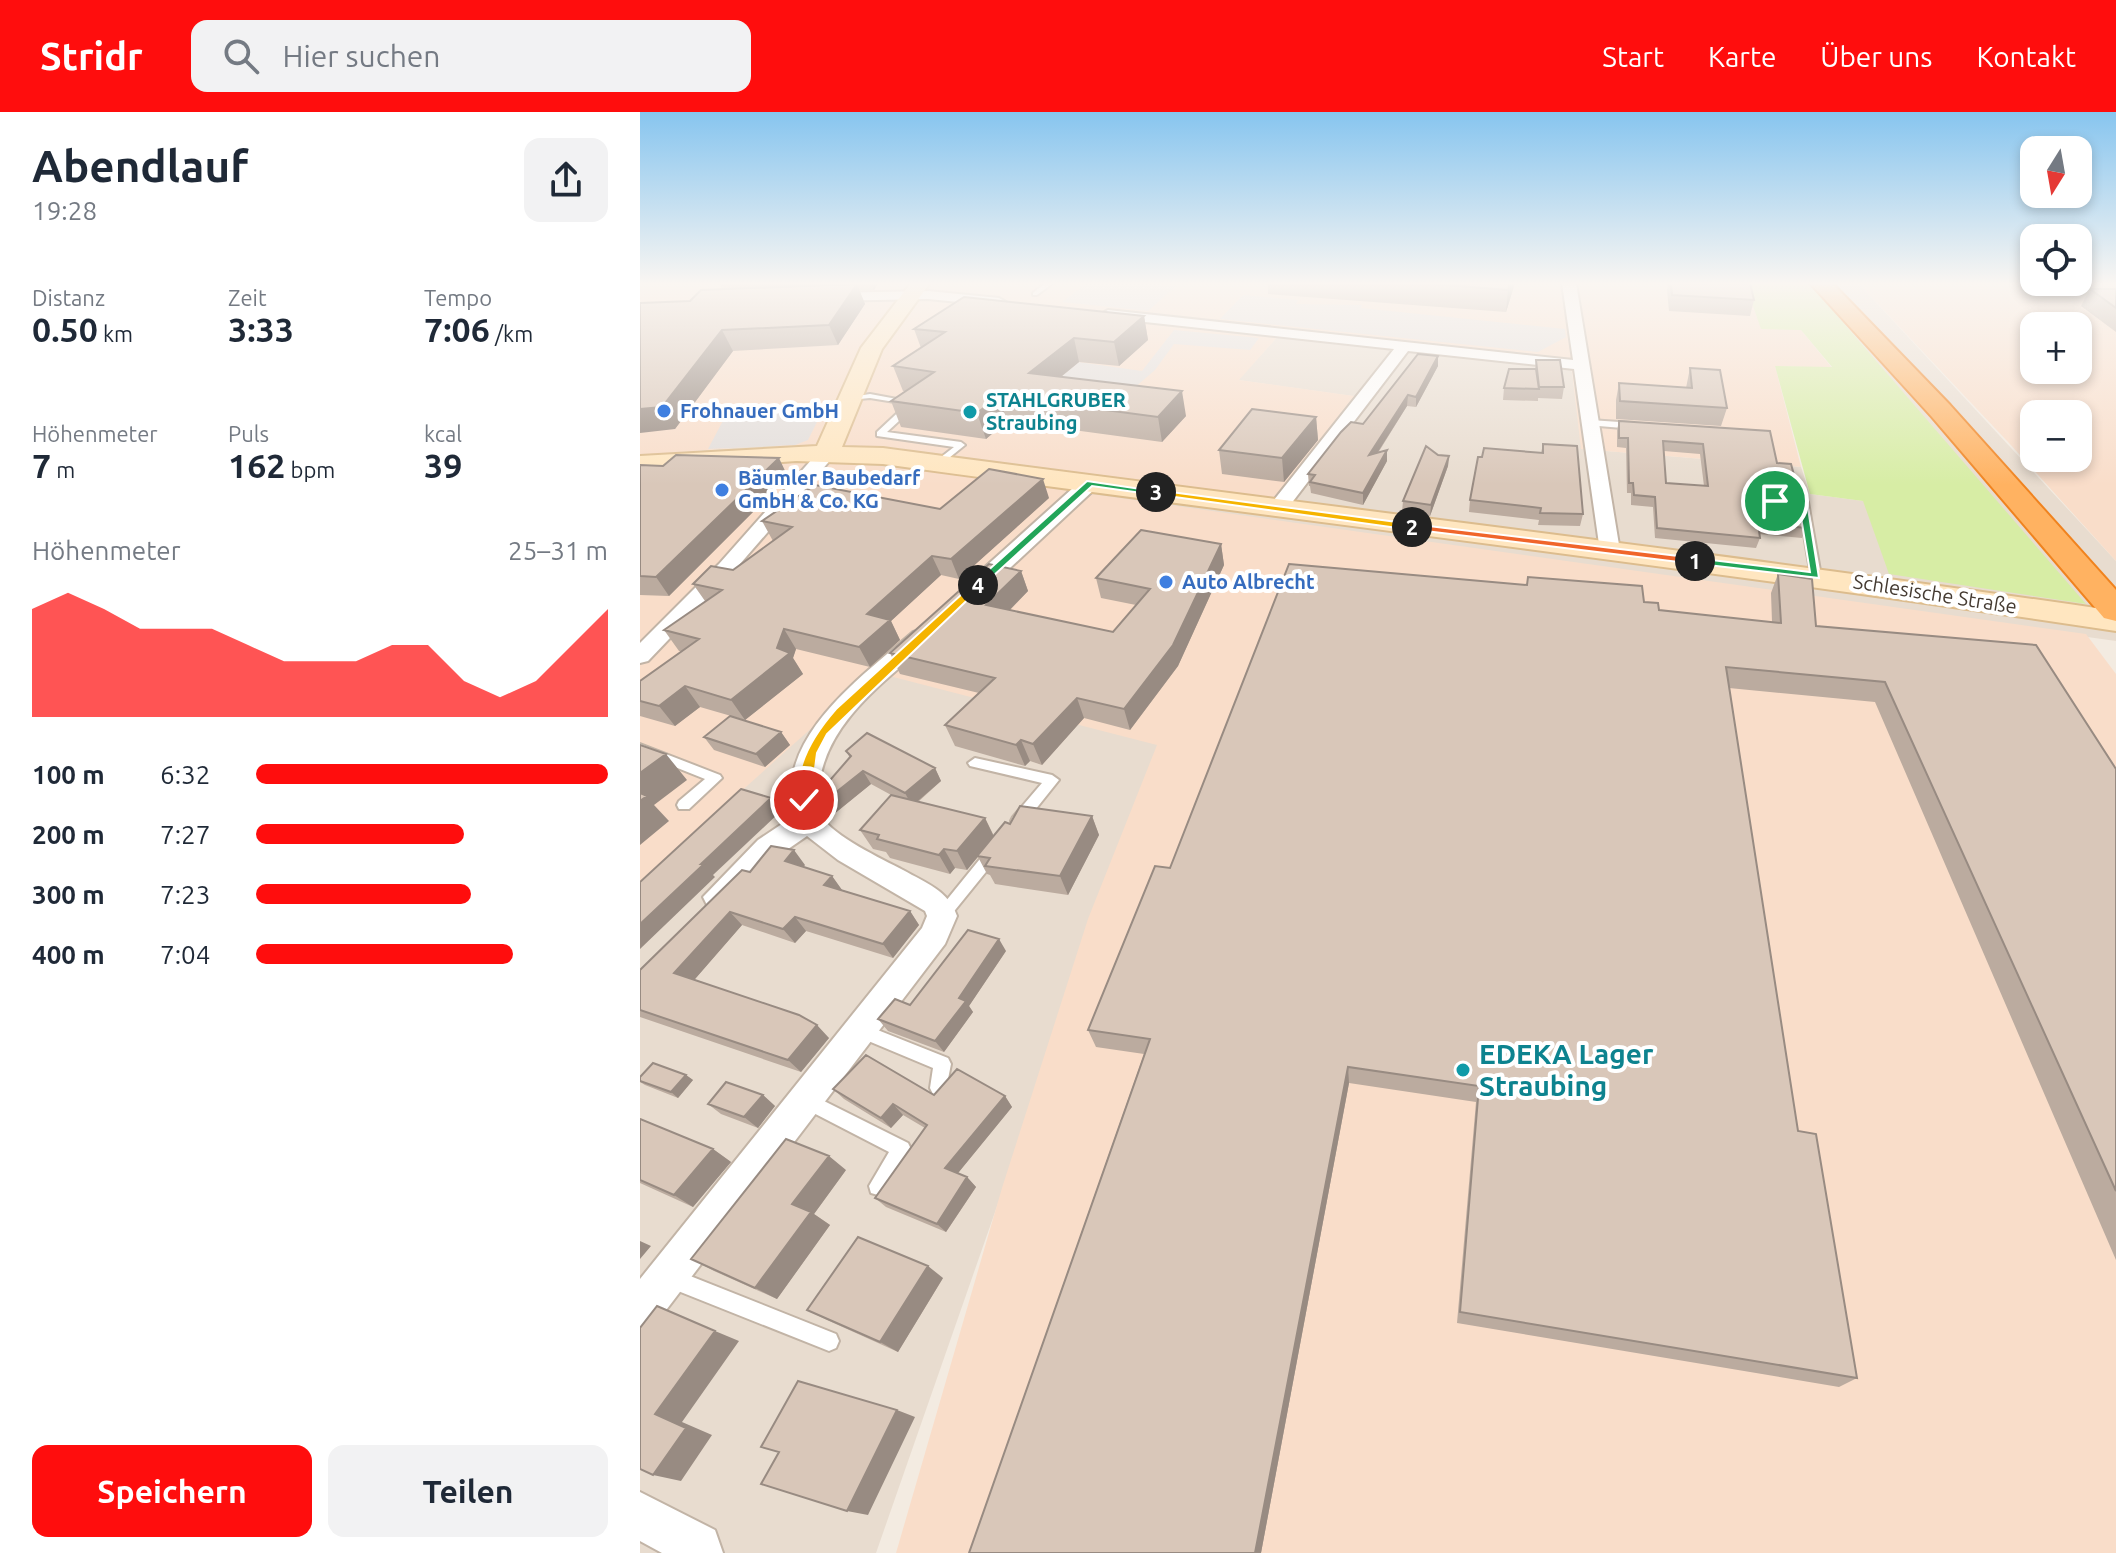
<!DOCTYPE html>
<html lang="de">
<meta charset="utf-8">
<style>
body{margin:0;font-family:Ubuntu,sans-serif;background:#f2f2f3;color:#1f2937;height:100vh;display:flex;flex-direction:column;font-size:30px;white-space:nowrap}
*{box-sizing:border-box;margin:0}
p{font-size:26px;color:#747a83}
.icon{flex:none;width:44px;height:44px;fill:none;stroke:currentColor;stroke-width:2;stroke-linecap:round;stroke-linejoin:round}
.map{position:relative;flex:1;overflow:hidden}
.side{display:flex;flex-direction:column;background:#fff;width:640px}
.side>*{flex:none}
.needle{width:52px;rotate:191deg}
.controls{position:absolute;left:1380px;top:24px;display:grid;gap:16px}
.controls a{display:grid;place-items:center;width:72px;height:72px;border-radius:16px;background:#fff;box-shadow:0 4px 12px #0003;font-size:40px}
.pin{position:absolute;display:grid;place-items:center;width:68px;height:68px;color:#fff;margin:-34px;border:4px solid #fff;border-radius:50%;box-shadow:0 2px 8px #0007}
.km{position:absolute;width:40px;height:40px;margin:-20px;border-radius:50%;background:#222;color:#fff;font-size:22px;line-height:40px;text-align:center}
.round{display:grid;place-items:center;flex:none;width:84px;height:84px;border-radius:16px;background:#f2f2f3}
.summary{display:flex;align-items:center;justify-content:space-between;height:136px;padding:0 32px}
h1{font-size:44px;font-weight:700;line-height:60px}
.stats{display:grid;grid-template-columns:repeat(3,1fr);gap:12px;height:136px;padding:8px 32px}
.stats div{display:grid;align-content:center}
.stats b{font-size:34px;font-weight:700}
.stats small{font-size:22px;font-weight:400}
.stats p{font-size:22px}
.chart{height:224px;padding:16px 32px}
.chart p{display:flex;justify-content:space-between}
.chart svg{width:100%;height:144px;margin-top:8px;fill:#ff0d0d;opacity:.7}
.button{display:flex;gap:16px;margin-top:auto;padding:16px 32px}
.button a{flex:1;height:92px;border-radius:16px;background:#ff0d0d;color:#fff;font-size:32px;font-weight:700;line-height:92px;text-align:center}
.button a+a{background:#f2f2f3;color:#1f2937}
ul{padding:0 32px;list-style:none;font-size:26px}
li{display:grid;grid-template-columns:128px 96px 1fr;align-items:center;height:60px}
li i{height:20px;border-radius:10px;background:#ff0d0d}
header{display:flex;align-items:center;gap:48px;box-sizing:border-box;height:112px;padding:0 40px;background:#ff0d0d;color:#fff}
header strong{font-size:38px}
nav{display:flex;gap:44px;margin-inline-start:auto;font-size:28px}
.search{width:560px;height:72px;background:#f2f2f3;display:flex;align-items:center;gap:20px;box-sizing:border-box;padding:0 28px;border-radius:16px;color:#747a83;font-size:30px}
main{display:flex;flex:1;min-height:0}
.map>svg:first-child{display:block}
.residential{fill:#e8dccf}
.commercial{fill:#f9ddc9;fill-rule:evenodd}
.green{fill:#d7eda5}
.parking{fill:#e3dedb}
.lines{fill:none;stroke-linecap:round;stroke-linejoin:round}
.lane-casing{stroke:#c2b4a6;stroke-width:4}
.street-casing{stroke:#c2b4a6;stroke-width:4}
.secondary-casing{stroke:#dcbc8d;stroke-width:4}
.highway-casing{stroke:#f0831f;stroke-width:4}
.lane{fill:#fff;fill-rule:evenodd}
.street{fill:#fff;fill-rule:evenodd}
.secondary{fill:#ffe6c0;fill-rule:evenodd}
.highway{fill:#ffb261;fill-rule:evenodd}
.wall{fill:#bbab9f;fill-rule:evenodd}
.shaded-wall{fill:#988b82}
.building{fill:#d9c7b9;stroke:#988b82;stroke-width:2;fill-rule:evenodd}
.split-1{fill:#22a559;stroke:#fff;stroke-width:2}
.split-2{fill:#f0652b;stroke:#fff;stroke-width:2}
.split-3{fill:#f5b400;stroke:#fff;stroke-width:2}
.split-4{fill:#22a559;stroke:#fff;stroke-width:2}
.split-5{fill:#f5b400;stroke:#fff;stroke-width:2}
.shop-dot{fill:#3f7fe0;stroke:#fff;stroke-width:3}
.culture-dot{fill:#0f9aa8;stroke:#fff;stroke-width:3}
.labels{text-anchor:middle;stroke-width:8;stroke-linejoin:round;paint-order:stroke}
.far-culture-label{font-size:20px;font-weight:bold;fill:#0d838f;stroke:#fff;text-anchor:start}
.far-shop-label{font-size:20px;font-weight:bold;fill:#366cbe;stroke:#fff;text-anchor:start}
.far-street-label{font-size:20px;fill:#453b32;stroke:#fff}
.near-culture-label{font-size:28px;font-weight:bold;fill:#0d838f;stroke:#fff;text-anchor:start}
</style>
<header>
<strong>Stridr</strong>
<div class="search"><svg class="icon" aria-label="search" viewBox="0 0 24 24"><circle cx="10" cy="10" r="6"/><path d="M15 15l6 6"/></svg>Hier suchen</div>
<nav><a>Start</a><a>Karte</a><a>Über uns</a><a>Kontakt</a></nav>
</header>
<main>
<section class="side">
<div class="summary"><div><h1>Abendlauf</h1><p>19:28</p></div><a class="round"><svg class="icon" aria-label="share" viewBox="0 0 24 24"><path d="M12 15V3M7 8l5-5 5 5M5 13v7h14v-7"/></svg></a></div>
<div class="stats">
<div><p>Distanz</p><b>0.50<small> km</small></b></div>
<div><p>Zeit</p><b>3:33</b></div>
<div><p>Tempo</p><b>7:06<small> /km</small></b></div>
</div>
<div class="stats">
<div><p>Höhenmeter</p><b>7<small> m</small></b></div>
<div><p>Puls</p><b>162<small> bpm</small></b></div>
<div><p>kcal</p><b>39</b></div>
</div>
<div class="chart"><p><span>Höhenmeter</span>25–31 m</p>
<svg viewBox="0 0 160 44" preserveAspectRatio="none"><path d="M0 44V11L10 6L20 11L30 17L40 17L50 17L60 22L70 27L80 27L90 27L100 22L110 22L120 33L130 38L140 33L150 22L160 11V44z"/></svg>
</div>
<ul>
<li><b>100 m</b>6:32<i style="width:100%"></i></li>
<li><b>200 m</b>7:27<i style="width:59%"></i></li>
<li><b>300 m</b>7:23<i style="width:61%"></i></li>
<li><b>400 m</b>7:04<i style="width:73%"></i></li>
</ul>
<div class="button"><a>Speichern</a><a>Teilen</a></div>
</section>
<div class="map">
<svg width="1476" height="1441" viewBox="0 0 1476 1441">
<rect width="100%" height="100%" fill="#f3ebe1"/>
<path class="residential" d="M1169,171H1218L1476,449V529L619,410L518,633L236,1441H0V343L120,334L274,338L720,285L598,268L639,223L928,256L932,260L942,337L1161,355L1170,382L1223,389L1445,492Z"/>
<path class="commercial" d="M0,171H1105L1161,218L1192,256L1135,254L1161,355L941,337L932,260L928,256L639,223L599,268L721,285L637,386L248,335L120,334L0,343Z
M1218,171H1476V449L1369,331ZM1394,214H1438V258H1394ZM1394,302H1438V346H1394Z
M149,350L209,351L295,360L1446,522L1476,562V1441H256L362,1076L448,807L517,633L234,560L0,770V360Z"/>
<path class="green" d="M1105,171H1169L1446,492L1249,462L1223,389L1170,382L1135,254L1192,255L1161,218L1121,217Z"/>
<path class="parking" d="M447,171H507L536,174L508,199L422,190Z
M603,183L658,188L656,192L722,193L721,196L925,217L926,225L898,240L580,207Z
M534,218L619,226L610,238L534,232L515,258L479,289L344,249L438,250L502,259Z
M184,296L168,328L155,333L68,337L86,303Z"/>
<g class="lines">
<g class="lane-casing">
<path id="lane" d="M405,171H413L397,183H393V181Z
M230,282L273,290V296L247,320L321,330L325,333L299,354L296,353V349L314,335L237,324V320L267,292L230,286L209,288L205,286Z
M950,308L994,311L998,314L994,317L947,313L946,311Z
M1142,387H1163L1168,390L1181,464L1180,466H1172L1171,464L1159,393L1139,392V388Z
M0,632L80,663L82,666L49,697H39L37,693L39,689L65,667L0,641Z
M335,646L412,663L419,668L383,713H373L371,709L373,705L402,671L330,654L328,651Z
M353,736L358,737L360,741L358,745L307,808L302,810L297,808L294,804L297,800L348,737Z
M220,911L308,946L311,952L305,982L299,984L293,982L290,976L293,956L214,923L212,918L214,913Z
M166,980L268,1031L271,1037L268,1043L245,1081L238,1083L231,1081L229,1074L249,1040L160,994L157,988L160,982Z
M30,1156L196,1222L199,1229L196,1236L189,1239L23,1173L20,1166L23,1159Z"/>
</g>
<g class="street-casing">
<path id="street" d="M922,171H936L980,439L970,445L960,439L934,257L768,239L644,401H630L627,397L630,393L754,237L468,206L461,202L468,198L933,248Z
M288,179L359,186L366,190L359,194L288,187L185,189L178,185L185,181Z
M187,336L193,337V345L93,460L8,549L0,551V531L79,452L181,337Z
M450,365L459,371L457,375L341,483H325L322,478L325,473L443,367Z
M281,518L289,520L292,525L289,530C245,570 187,609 179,673C178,682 177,696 181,704C193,724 242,747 263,758C286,771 308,778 317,804L305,832L14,1214L0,1220V1167L282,816L287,804L285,799L198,748L167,724L138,744L89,793L78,797L67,793L63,785L118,728L154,704C133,626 223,564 273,520Z
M0,1380L75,1418L83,1441H22L0,1429Z"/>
</g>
<g class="secondary-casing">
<path id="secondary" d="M271,171H290L242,237L202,335L243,336C654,391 1066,439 1476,499V519C1066,457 654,408 243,352L156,349L0,360V344L177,334L221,236Z"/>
</g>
<g class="highway-casing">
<path id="highway" d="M1170,171H1192L1310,293L1476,478V509L1464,506L1292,305Z"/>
</g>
<use href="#lane" class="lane"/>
<use href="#street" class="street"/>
<use href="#secondary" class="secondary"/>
<use href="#highway" class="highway"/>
</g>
<path class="wall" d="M79,171H238L234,178H219L225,192L198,233L93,239L35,317L50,189L82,177Z
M628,171H875L866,200L628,182Z
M1028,171H1110L1114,188L1110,204L1029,199L1027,178Z
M1450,177H1476V220L1441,194Z
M504,204L508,228L479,254L439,250L421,265L546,304L522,330L367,309L346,327L261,315L251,289L265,279H263L253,254L281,236L274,217Z
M798,244V254L776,295L767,294L738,341L747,349L723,393L671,381L670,374H669L668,362Z
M896,248L924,275L922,287L898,286V289L863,288L864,276L895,257Z
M1050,256L1087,296L1081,314L976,307V288L979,271L1046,276Z
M676,305L678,328L644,370L582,362L579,338Z
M979,309L1137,351L1157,374L1154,384H1145L1166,416L1162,426L1119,422L1120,426L1116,436L1015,426L1013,395L991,393V381H987L986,336L977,335V318ZM1024,339L1060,342L1064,374L1026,371Z
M903,332L943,402L940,414L898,413L899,408L829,400L830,388L901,341Z
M798,343L809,344L808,354L790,404L762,400L763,389Z
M0,353L148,365L29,484L0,483Z
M409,386L319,467L301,463L251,509L260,528L230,555L156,537L153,546L163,562L105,608L60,595L35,614L0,604V569L42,539H39L24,518L65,489L53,472L93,458L133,429L122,409L300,397Z
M581,432L584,453L538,554L490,618L444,606L402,653L390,649L385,654L315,634L305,613L339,581L260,562L250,541L381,459L388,479L370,498L473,520L496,493L461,486L456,466Z
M1138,462L1176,514L1476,657V1148L1235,590L1089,576L1158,1019L1217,1266L1199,1275L817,1211L836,990L709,971L621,1441H329L504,942L456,935L448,918L530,756L1004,490L1019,498L1132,510L1131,481Z
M141,620L150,633L125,655L74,638L64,625Z
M206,639L295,656L301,669L278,690L345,706L354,724L370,712L452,704L459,723L428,783L355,772L350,763L347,762L338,745L327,758L315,756L310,762L250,746L246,740L233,737L220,718L253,684L231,672L194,702L187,695L178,682L210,646Z
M165,753L163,755L192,764L202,778L270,799L279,813L253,846L166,819L155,831L102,813L54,868L189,926L161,960L0,905V858L110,760Z
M366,839L329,894L333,900L304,940L248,919L238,907L270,893Z
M46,963L53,968L38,986L5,973L0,970V965Z
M193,977L294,983L365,984L372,995L318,1061L327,1065L336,1075L306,1120L246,1095L235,1086L285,1016L263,1003L251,1016L204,987Z
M123,983L135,994L118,1016L81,1002L68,992Z
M0,1007L73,1037L91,1050L53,1095L0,1071Z
M206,1058L174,1102L190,1113L137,1187L74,1159L51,1147Z
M303,1166L258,1240L187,1208L167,1198Z"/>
<path class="shaded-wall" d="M231,171H238L234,178Z
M870,171H875L866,200L868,178Z
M217,172L225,192L198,233L189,213Z
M504,204L508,228L479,254L474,230Z
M82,218L93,239L35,317L0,321V297Z
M434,226L439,250L396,285L389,261Z
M798,244V254L776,295V285Z
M542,279L546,304L522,330L518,305Z
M768,283L767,294L729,354V343Z
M359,284L367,309L346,327L337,301Z
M676,305L678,328L644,370L642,346Z
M747,338V349L723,393V381Z
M809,344L808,354L790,404L791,393Z
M139,346L148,365L29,484L16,465Z
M403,367L409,386L319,467L311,447Z
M581,432L584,453L538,554L490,618L484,597Z
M292,444L301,463L251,509L260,528L230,555L219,535L227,502Z
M381,459L388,479L354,514L346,493Z
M144,517L156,537L153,546L163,562L105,608L91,588L137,536Z
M45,574L60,595L35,614L19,594Z
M437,586L444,606L402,653L393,632Z
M141,620L150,633L125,655L116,642Z
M381,628L390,649L385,654L376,633Z
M26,642L47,668L14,693L29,709L0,733V661Z
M295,656L301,669L272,694L265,681Z
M223,659L231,672L194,702L185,689Z
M131,686L141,699L73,763L75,765L0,837V812L61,752Z
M452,704L459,723L428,783L420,764Z
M345,706L354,725L327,758L317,739Z
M304,737L315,756L310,762L299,743Z
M154,738L165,753L156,763L145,749Z
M192,764L202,778L184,773Z
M270,799L279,813L253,846L243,832Z
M90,800L102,813L49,874L34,861Z
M155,805L166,819L155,831L143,817Z
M359,827L366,839L329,894L333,900L304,940L295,929L319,886Z
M177,913L189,926L161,960L148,948Z
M708,955L709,971L621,1441H615Z
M46,963L53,968L38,986L31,980Z
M123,983L135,994L118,1016L104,1005Z
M365,984L372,995L314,1066L305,1056Z
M253,992L263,1003L251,1016L241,1006Z
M73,1037L91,1050L53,1095L34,1083Z
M189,1044L206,1058L174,1102L190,1113L137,1187L115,1176L152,1092Z
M327,1065L336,1075L306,1120L297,1112Z
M0,1129L11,1134L0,1147Z
M288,1154L303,1166L258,1240L240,1230Z
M75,1219L99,1229L42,1310L72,1323L41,1369L13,1363L15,1302Z
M257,1298L275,1305L228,1403L207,1399Z"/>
<path class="building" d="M782,171H870L868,178Z
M1031,171H1110L1114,188L1032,183Z
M217,172L189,213L82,218L22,295L0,297V191L50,189L61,178Z
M1450,177H1476V196Z
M324,185L504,204L474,230L434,226L389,261L542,279L518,305L359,284L337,301L251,289L294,260L253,254L305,220L274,217Z
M778,242L798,244L776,285L768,283L729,343L747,338L723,381L670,370L675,363L668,362L701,320L711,310L723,312Z
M896,248H920L924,275H899Z
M1050,256L1080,258L1087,296L980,289L979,271L1052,276Z
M869,257H896L899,277L864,276Z
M612,297L676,305L642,346L579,338Z
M979,309L1130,319L1137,351L1151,352L1157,374H1136L1133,383L1160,386L1166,416L1118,411L1120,426L1017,416L1015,385L994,383L993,371H989L988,326H979ZM1023,329L1063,332L1068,374L1026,371Z
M903,332L937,334L943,402L900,401L901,396L830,388L838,345H842L844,336L903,341Z
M786,334L798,343L809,344L791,393L763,389Z
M36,343L139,346L16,465L0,464V353L23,354Z
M349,357L403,367L311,447L292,444L227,502L250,508L219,535L144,517L137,536L150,541L91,588L45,574L19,594L0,589V569L59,527L24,518L82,478L53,472L71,454L93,458L152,415L122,409L175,373L300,397Z
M501,418L581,432L533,533L484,597L437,586L393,632L381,628L376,633L305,613L355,566L250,541L349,452L381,459L346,493L473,520L510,477L456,466Z
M649,452L887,473L888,465L1002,474L1004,490L1018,491L1019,498L1141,511L1138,462L1172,467L1176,514L1396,533L1476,657V1079L1245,570L1086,555L1158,1019L1176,1022L1217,1266L820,1200L839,974L708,955L615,1441H329L510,927L448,918L515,754L530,756Z
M90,604L141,620L116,642L64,625Z
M227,621L295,656L265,681L223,659L185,689L178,682L211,644L206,639Z
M0,633L26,642L0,661Z
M101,677L131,686L61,752H64L0,812V770Z
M0,681L7,684L0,689Z
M251,683L345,706L317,739L304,737L299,743L237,727L239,723L220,718Z
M380,694L452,704L420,764L345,754L350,746L337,744L365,710L370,712Z
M131,734L154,738L145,749L192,764L184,773L270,799L243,832L155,805L143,817L90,800L34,861L159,903L177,913L148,948L0,898V858L102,758L110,760Z
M328,818L359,827L319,886L326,889L295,929L238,907L255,887L270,893Z
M226,943L294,983L317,957L365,984L305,1056L327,1065L297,1112L235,1086L287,1013L253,992L241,1006L193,977Z
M13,951L46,963L31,980L0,969V965Z
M86,970L123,983L104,1005L68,992Z
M0,1007L73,1037L34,1083L0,1068Z
M146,1027L189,1044L152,1092L171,1100L115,1176L51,1147Z
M218,1125L288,1154L240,1230L167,1198Z
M17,1194L75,1219L15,1302L46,1316L13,1363L0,1357V1216Z
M158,1269L257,1298L207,1399L121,1372L139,1340L121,1335Z"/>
<linearGradient id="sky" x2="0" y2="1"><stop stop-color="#87c5ef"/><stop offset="0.46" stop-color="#faf6f2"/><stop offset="1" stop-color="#faf6f2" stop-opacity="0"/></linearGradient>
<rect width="1476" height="373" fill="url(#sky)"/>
<path class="split-1" d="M1132,388L1167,390L1179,466L1051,451L1055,446L1170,460L1159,393L1135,392Z"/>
<path class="split-2" d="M772,412L1055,446L1060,449L1055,452L769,417Z"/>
<path class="split-3" d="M516,378L772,412L777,415L772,418L513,382Z"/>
<path class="split-4" d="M447,369L521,380L516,383L452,374L341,475H334V471Z"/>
<path class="split-5" d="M334,471L343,473L187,622L177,641L171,688L160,691C152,657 174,622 196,597Z"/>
<g class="shop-dot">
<circle cx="24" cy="299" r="8"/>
<circle cx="82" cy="378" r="8"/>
<circle cx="526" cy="470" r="8"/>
</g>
<g class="culture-dot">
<circle cx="330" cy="300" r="8"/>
<circle cx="823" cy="958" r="8"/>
</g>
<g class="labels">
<g class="far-culture-label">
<text x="346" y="295">STAHLGRUBER<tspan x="346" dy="23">Straubing</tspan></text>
</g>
<g class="far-shop-label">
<text x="40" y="306">Frohnauer GmbH</text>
<text x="98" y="373">Bäumler Baubedarf<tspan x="98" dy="23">GmbH &amp; Co. KG</tspan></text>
<text x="542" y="477">Auto Albrecht</text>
</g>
<g class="far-street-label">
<text transform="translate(1295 482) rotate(9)" y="7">Schlesische Straße</text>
</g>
<g class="near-culture-label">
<text x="839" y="952">EDEKA Lager<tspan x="839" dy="32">Straubing</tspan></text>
</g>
</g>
</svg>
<div class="controls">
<a><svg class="needle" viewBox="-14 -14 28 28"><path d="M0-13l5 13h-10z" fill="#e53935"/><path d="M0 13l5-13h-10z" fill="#747a83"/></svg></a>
<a><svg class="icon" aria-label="locate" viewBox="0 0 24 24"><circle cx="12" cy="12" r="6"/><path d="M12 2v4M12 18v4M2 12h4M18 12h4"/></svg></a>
<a>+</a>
<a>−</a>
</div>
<div class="pin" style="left:1135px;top:389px;background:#1e9e55"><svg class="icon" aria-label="arrive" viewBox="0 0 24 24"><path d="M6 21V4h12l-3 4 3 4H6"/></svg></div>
<div class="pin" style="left:164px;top:688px;background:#d93025"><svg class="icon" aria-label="check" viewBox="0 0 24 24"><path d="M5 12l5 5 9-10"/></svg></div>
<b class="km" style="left:1055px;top:449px">1</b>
<b class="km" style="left:772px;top:415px">2</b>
<b class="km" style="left:516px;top:380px">3</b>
<b class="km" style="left:338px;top:473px">4</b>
</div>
</main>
